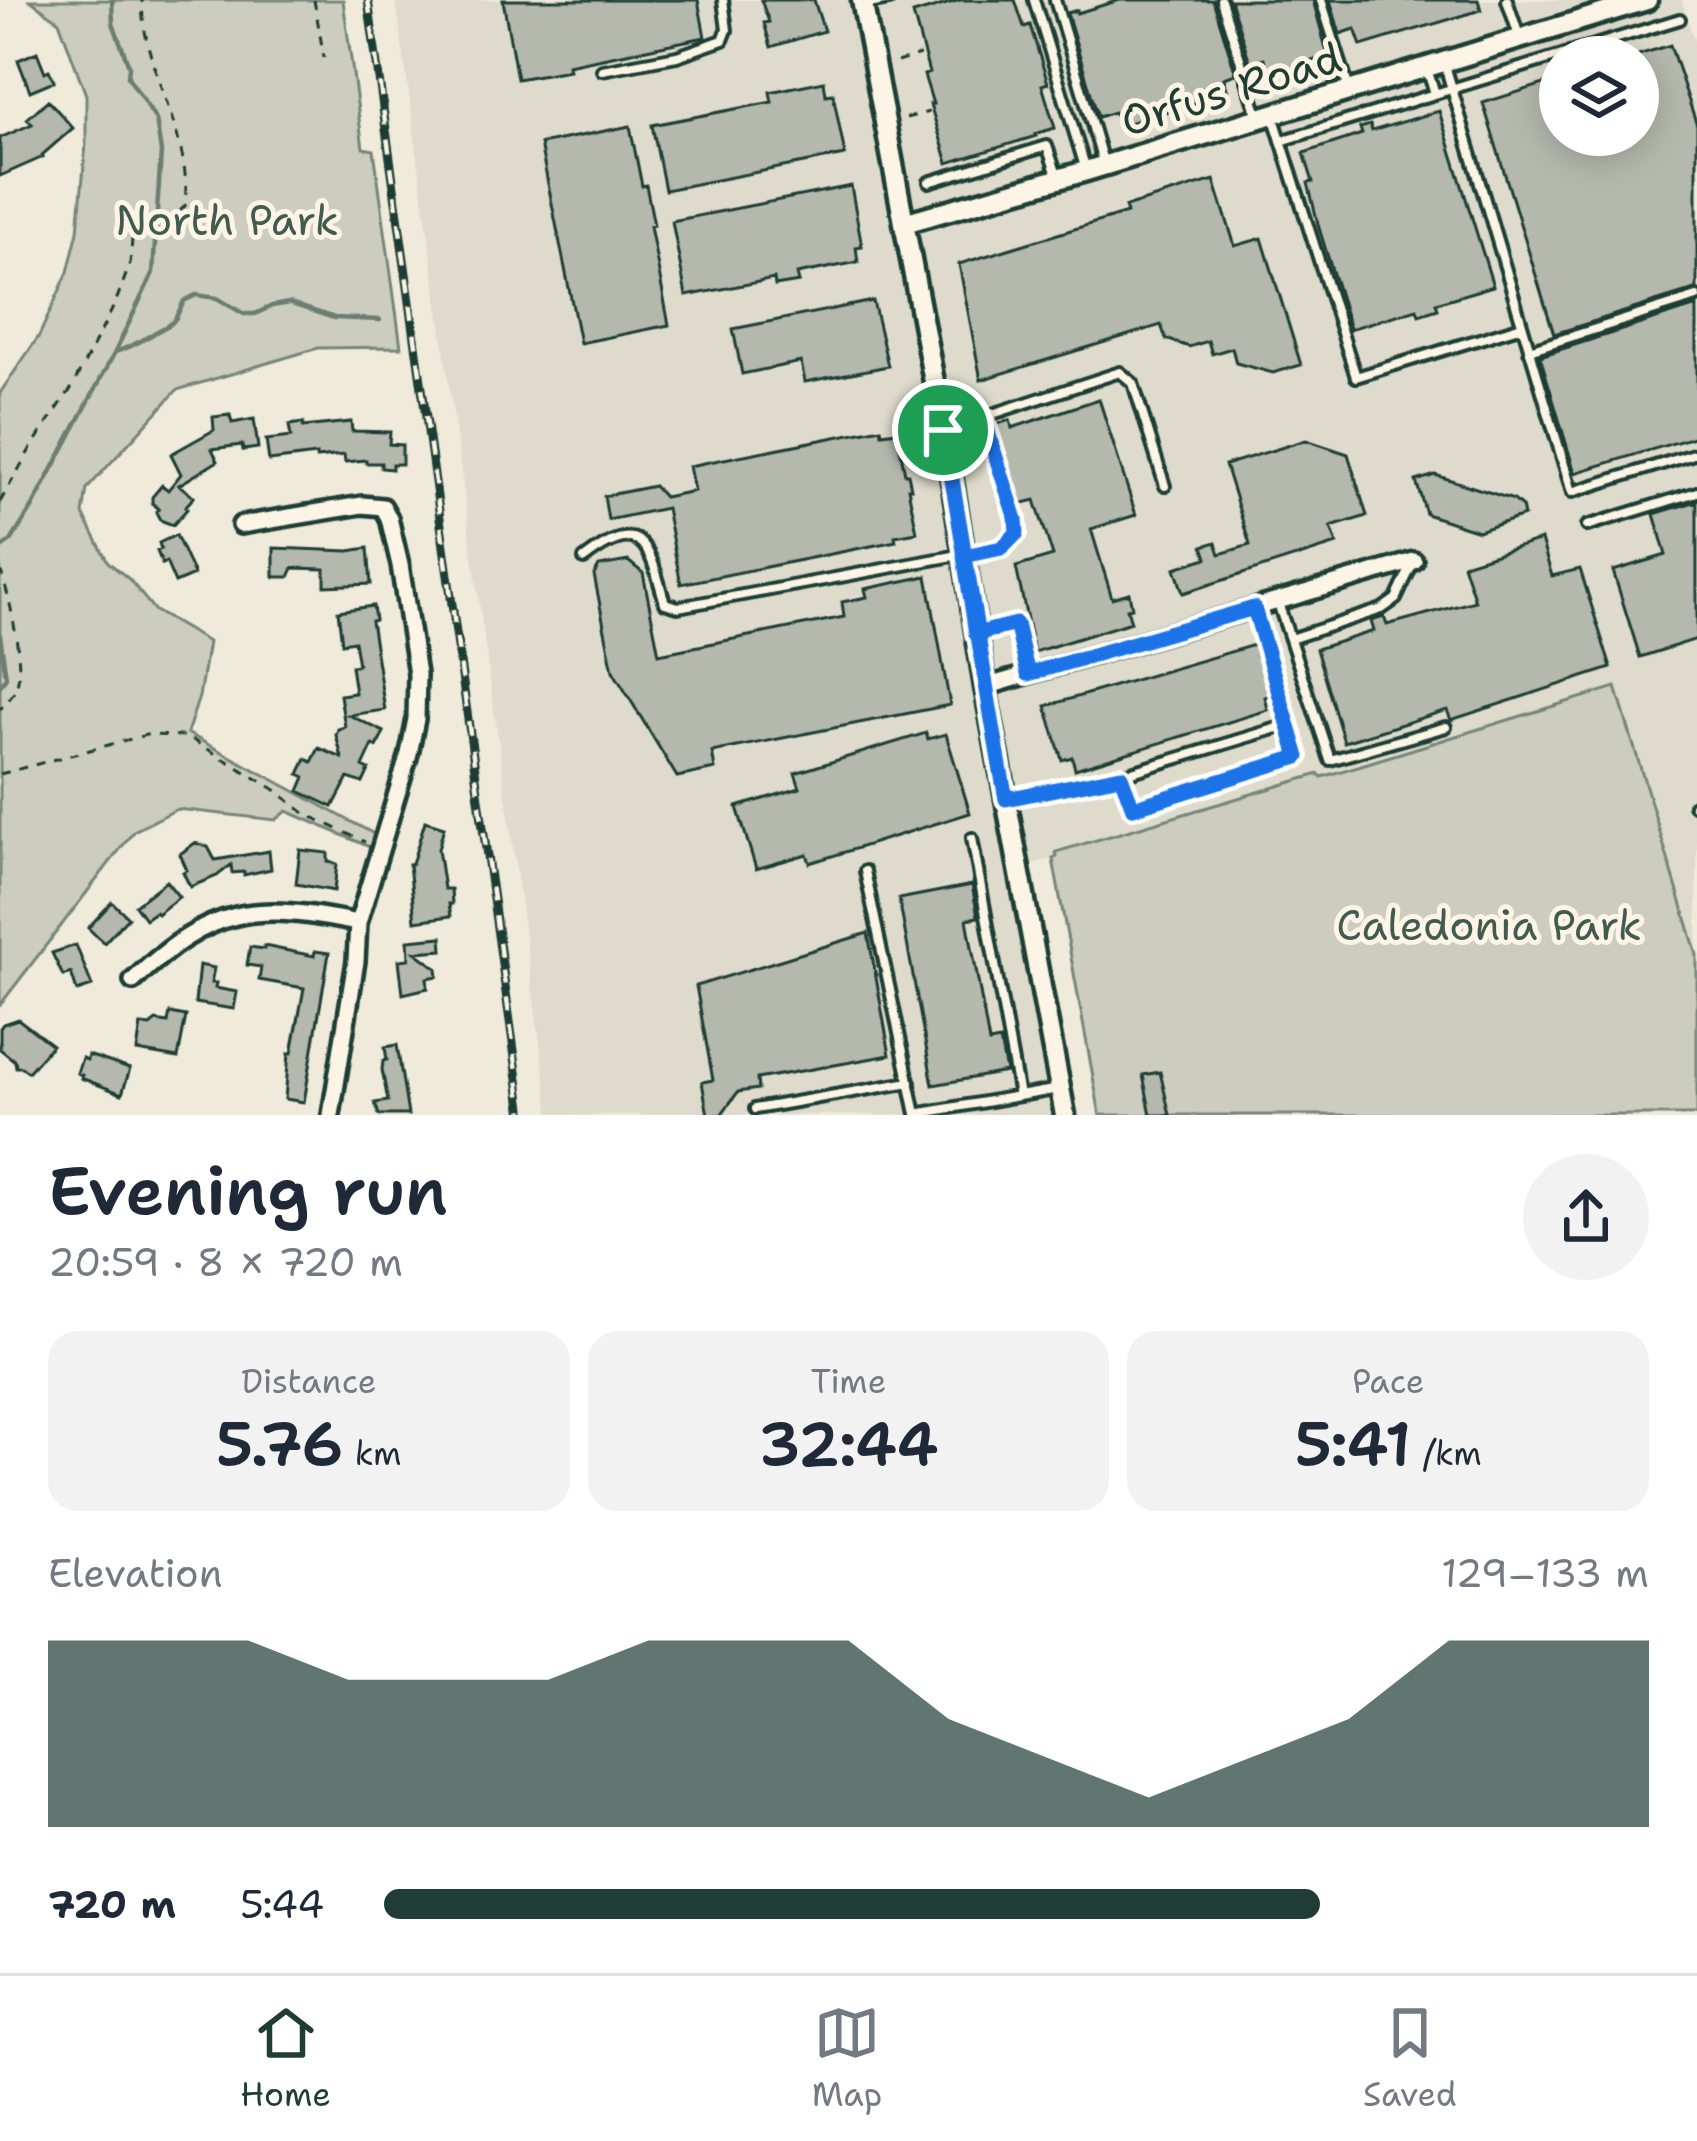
<!DOCTYPE html>
<meta charset="utf-8">
<style>
body{margin:0;font-family:"Shantell Sans",sans-serif;background:#f2f2f3;color:#1f2937;height:100vh;display:flex;flex-direction:column;font-size:45px;white-space:nowrap}
*{box-sizing:border-box;margin:0}
p{font-size:39px;color:#747a83}
.icon{flex:none;width:66px;height:66px;fill:none;stroke:currentColor;stroke-width:2;stroke-linecap:round;stroke-linejoin:round}
.map{position:relative;height:1115px;overflow:hidden}
.side{display:flex;flex-direction:column;background:#fff;flex:1}
.side>*{flex:none}
.fabs{position:absolute;left:1539px;top:36px;display:grid;gap:24px}
.fabs a{display:grid;place-items:center;width:120px;height:120px;border-radius:50%;background:#fff;box-shadow:0 6px 30px #0003;font-size:60px}
.pin{position:absolute;display:grid;place-items:center;width:102px;height:102px;color:#fff;margin:-51px;border:6px solid #fff;border-radius:50%;box-shadow:0 3px 12px #0007}
.round{display:grid;place-items:center;flex:none;width:126px;height:126px;border-radius:63px;background:#f2f2f3}
.head{display:flex;align-items:center;justify-content:space-between;height:204px;padding:0 48px}
h1{font-size:66px;font-weight:600;line-height:90px}
.stats{display:grid;grid-template-columns:repeat(3,1fr);gap:18px;height:204px;padding:12px 48px}
.stats div{display:grid;align-content:center;border-radius:30px;background:#f2f2f3;text-align:center}
.stats b{font-size:60px;font-weight:600}
.stats small{font-size:33px;font-weight:400}
.stats p{font-size:33px}
.chart{height:336px;padding:24px 48px}
.chart p{display:flex;justify-content:space-between}
.chart svg{width:100%;height:216px;margin-top:12px;fill:#1f3d34;opacity:.7}
ul{padding:0 48px;list-style:none;font-size:39px}
li{display:grid;grid-template-columns:192px 144px 1fr;align-items:center;height:90px}
li i{height:30px;border-radius:15px;background:#1f3d34}
.menu{display:flex;justify-content:space-around;align-items:center;height:168px;border-top:3px solid #e0e1e3;background:#fff;font-size:33px;color:#747a83}
.menu a{display:grid;justify-items:center;gap:6px}
.menu .active{color:#1f3d34}
.map>svg:first-child{display:block}
.built{fill:#dedbcc;fill-rule:evenodd}
.green{fill:#cccdbf;stroke:#76857a;stroke-width:3}
.lines{fill:none;stroke-linecap:round;stroke-linejoin:round}
.stream{stroke:#6c7d71;stroke-width:4.5}
.building{fill:#b5b9ad;stroke:#1f3d34;stroke-width:3}
.service-casing{stroke:#1f3d34;stroke-width:16}
.minor-casing{stroke:#1f3d34;stroke-width:24}
.tertiary-casing{stroke:#1f3d34;stroke-width:27}
.path{stroke:#1f3d34;stroke-width:3;stroke-dasharray:9 9;stroke-linecap:butt}
.service{stroke:#fcf5e5;stroke-width:8}
.minor{stroke:#fcf5e5;stroke-width:15}
.tertiary{stroke:#fcf5e5;stroke-width:18}
.rail-casing{stroke:#1f3d34;stroke-width:9}
.rail{stroke:#fcf5e5;stroke-width:4.5;stroke-dasharray:14;stroke-linecap:butt}
.route-casing{stroke:#fff;stroke-width:24}
.route{stroke:#1a73e8;stroke-width:15}
.labels{text-anchor:middle;stroke-width:10;stroke-linejoin:round;paint-order:stroke}
.street-label{font-size:42px;fill:#1f3d34;stroke:#fcf5e5}
.park-label{font-size:42px;fill:#425a50;stroke:#fcf5e5}
</style>
<div class="map">
<svg width="1697" height="1115" viewBox="0 0 1697 1115">
<rect width="100%" height="100%" fill="#efeada"/>
<filter id="ink" filterUnits="userSpaceOnUse"><feTurbulence type="fractalNoise" baseFrequency=".00833" numOctaves="2"/><feDisplacementMap in="SourceGraphic" scale="24" xChannelSelector="R" yChannelSelector="G"/><feConvolveMatrix kernelMatrix="1 2 1 2 8 2 1 2 1" color-interpolation-filters="sRGB"/></filter>
<g filter="url(#ink)">
<path class="built" d="M396,0H1682L1697,50V955L1616,687L1053,859L1008,869L1050,1115H550ZM1560,57H1638V135H1560Z"/>
<path class="green" d="M30,0H343L363,148L374,150L401,347L318,348L177,390L87,489L83,514L108,562L129,579L155,611L208,642L199,697L187,733L374,834L372,848L287,811L276,820L177,809L134,831L0,1005V393L39,336L68,272L78,231L86,144V95L59,21Z
M1616,687L1697,955V1115H1100L1053,859L1057,857L1056,852L1319,774L1322,777Z"/>
<g class="lines">
<path class="stream" d="M115,352C129,348 138,343 151,335C174,320 170,331 184,301L196,295L217,298L244,314H255L272,306L289,303L334,318L380,320
M0,549L11,541L32,508L115,352L153,273L161,152L156,120L128,77L129,66L113,23L112,0
M0,635L6,677L0,686"/>
</g>
<path class="building" d="M503,0H698L705,37L568,65L569,70L517,79Z
M761,0H814L824,31L771,47L764,23L769,22Z
M960,0H1015L1024,27L1030,25L1048,83L1042,85L1055,128L1035,134L1036,136L948,163L930,104H933L924,75L929,73L913,14Z
M1120,0H1213L1236,74L1224,78L1228,93L1119,126L1114,112L1098,117L1067,13L1077,10V13Z
M1230,0H1313L1328,56L1274,73V70L1268,72L1264,58L1250,62Z
M1330,0H1478L1481,10L1361,46L1355,29L1340,34Z
M1670,45L1697,125V289L1554,334L1483,103L1560,79V135H1638V55Z
M37,52L45,72L49,70L54,81L30,91L18,60Z
M824,81L826,95L833,94L845,155L665,190L652,125L772,102L770,92Z
M48,100L73,128L42,155L43,157L0,176V138L32,124L27,119Z
M1439,111L1493,286L1436,303L1438,309L1419,315L1417,309L1350,329L1319,228L1308,183L1313,182L1304,153L1362,134L1360,128L1370,125L1372,131Z
M630,126L642,186L646,185L654,225L650,226L669,325L580,343L540,144Z
M1214,180L1235,246L1262,238L1301,365L1273,373L1236,363L1232,348L1212,354L1208,341L1189,347L1166,339L1161,325L981,380L959,264L1127,213L1125,207Z
M851,186L862,246L856,247L858,262L797,274L799,282L775,286L774,279L686,296L672,221Z
M873,301L888,366L805,382L801,362L742,374L733,329Z
M1697,306V436L1575,473L1540,356Z
M1099,399L1136,515L1091,529L1112,598L1129,593L1132,608L1127,609L1131,622L1034,652L1016,567L1053,556L1035,500L1020,504L994,425L1010,420L1012,428Z
M230,415L232,423L254,419L258,448L243,450L242,445L212,449L218,461L179,485L194,497L185,507L187,509L173,525L160,520L156,512L159,509L152,503V497L162,485L168,490L181,474L171,454L214,430L213,417Z
M351,422L352,431L390,432L389,444L402,445V464H392V469L381,468V463H366V460L345,462L344,455L316,458V455L269,461L266,440L291,437L289,425L303,423V427Z
M881,428L882,433L897,431L905,474H908L911,488H908L917,532L895,536L896,541L681,584L666,508L608,520L604,496L654,486L664,497L694,491L689,466Z
M1306,440L1348,454L1367,516L1331,527L1337,544L1183,593L1175,568L1207,558L1203,546L1216,542L1220,554L1250,545L1225,465Z
M1435,475L1514,500L1522,507L1524,516L1478,531L1426,514L1416,481Z
M1697,501V639L1640,657L1613,571L1666,555L1654,514Z
M176,535L194,575L175,583L166,562L162,564L157,551L161,549L159,543Z
M1541,540L1552,576L1580,569L1611,668L1451,720L1447,710L1344,742L1316,649L1374,631L1371,621L1384,617L1387,625L1475,601L1463,564Z
M274,548L349,551L368,548L371,584L325,586V569L293,568L289,577H274Z
M628,561L643,573L659,654L844,617L842,602L867,597L865,589L927,576L950,705L712,752L715,769L677,777L613,671L594,575L599,566Z
M373,606L375,620L371,621L385,710L349,715L384,732L377,747L373,745L363,767L369,770L363,783L348,778L333,807L299,791L305,777L299,774L306,759L312,762L319,748L342,758L336,735L338,729L345,727L340,695L355,693L351,666L358,665L354,641L342,643L338,611Z
M1257,644L1272,695L1265,697L1268,710L1075,769L1072,757L1062,760L1046,706Z
M926,733L928,739L946,734L970,813L810,863L807,854L756,869L737,807L800,788L795,773Z
M425,821L444,827L438,849L444,889H451L452,904H449L451,916L415,921L409,864H412Z
M195,843L208,847L215,860L269,851L271,869L244,875V872L232,873L231,865L217,876L190,887L183,872L187,870L180,854Z
M300,850L328,853V862L337,864L334,891L296,884Z
M166,881L179,897L157,914L155,912L145,919L135,905Z
M972,885L978,917L967,919L989,1043L1000,1041L1006,1072L933,1085L899,899Z
M112,902L128,917L104,943L88,928Z
M868,933L890,1055L757,1079L758,1089L738,1092L721,1115H708L702,1082L713,1080L696,986Z
M442,937L443,950L415,952L437,968L438,976L427,978L428,988L403,994L399,960L409,959L408,940Z
M76,945L92,986L77,991L71,973L63,976L52,953Z
M264,946L314,956L315,951L329,953L304,1102L285,1099L289,1053H292L304,988L259,980L261,967L247,965L250,947L264,949Z
M199,965L214,968L211,983H216L215,988L237,992L234,1009L195,1003Z
M170,1013L186,1016L178,1058L137,1051L141,1025L150,1026L156,1021L168,1023Z
M18,1019L52,1045L28,1072L21,1067H16L15,1061L0,1049V1028L3,1024Z
M397,1045L408,1115H379L375,1103L388,1101L382,1070L383,1061L387,1060L385,1047Z
M88,1055L130,1069L122,1094L81,1078L82,1075L77,1073L82,1058L87,1060Z
M1160,1072L1170,1115H1151L1143,1075Z"/>
<g class="lines">
<g class="service-casing">
<path id="service" d="M1034,0L1086,170
M1055,0L1104,165
M1221,0L1259,118
M1321,0L1349,89
M1507,0L1520,39
M864,5L889,0
M1444,62L1572,492L1697,453
M1426,67L1435,93
M602,70L677,56L723,40L727,30L723,0
M1273,115L1356,377L1522,326
M1281,141L1680,19
M929,182L1047,146L1057,175
M1529,350L1697,297
M944,430L1120,372L1133,383L1165,486
M1587,526L1697,492
M584,559C645,512 649,549 665,603L678,607L1002,547L1017,533L1016,519L983,417
M1278,603L1330,760L1446,727
M978,634L1016,624L1027,674
M1290,639L1382,609L1396,599L1413,563
M1122,775L1288,725
M1007,799L1122,775L1133,808L1298,756L1255,609
M1694,805L1697,804
M972,838L1019,1096
M865,871L916,1114L1059,1089
M755,1109L910,1082"/>
</g>
<g class="minor-casing">
<path id="minor" d="M241,525L362,505L383,507L389,518L400,565L417,674L416,719L409,754L358,923L356,961L331,1115
M985,687L1414,561
M133,981C211,906 255,902 358,923"/>
</g>
<g class="tertiary-casing">
<path id="tertiary" d="M862,0L948,456L985,687L1065,1115
M904,223L1086,171L1647,0"/>
</g>
<path class="path" d="M314,0L324,58
M897,62L920,55
M906,118L929,112
M0,502L32,446L71,389L115,304L130,264L133,227L174,217L185,206C193,134 142,71 142,0
M0,569C9,592 24,662 17,685C14,695 7,702 0,709
M0,774L146,735L186,736L274,789L306,814L365,842"/>
<use href="#service" class="service"/>
<use href="#minor" class="minor"/>
<use href="#tertiary" class="tertiary"/>
<g class="rail-casing">
<path id="rail" d="M368,0L523,1115"/>
</g>
<use href="#rail" class="rail"/>
</g>
</g>
<g class="lines" filter="url(#ink)">
<g class="route-casing">
<path id="route" d="M943,430C966,553 983,676 1006,799L1121,776L1133,808L1298,757L1254,608L1028,674L1016,624L976,634L964,556L1002,548L1017,533L1016,519L983,417L943,430"/>
</g>
<use href="#route" class="route"/>
</g>
<g class="labels">
<g class="street-label">
<text transform="translate(1231 89) rotate(-17)" y="15">Orfus Road</text>
</g>
<g class="park-label">
<text x="227" y="235">North Park</text>
<text x="1489" y="940">Caledonia Park</text>
</g>
</g>
</svg>
<div class="fabs">
<a><svg class="icon" aria-label="layers" viewBox="0 0 24 24"><path d="M12 4l9 5-9 5-9-5zM3 14l9 5 9-5"/></svg></a>
</div>
<div class="pin" style="left:943px;top:430px;background:#1e9e55"><svg class="icon" aria-label="arrive" viewBox="0 0 24 24"><path d="M6 21V4h12l-3 4 3 4H6"/></svg></div>
</div>
<section class="side">
<div class="head"><div><h1>Evening run</h1><p>20:59 · 8 × 720 m</p></div><a class="round"><svg class="icon" aria-label="share" viewBox="0 0 24 24"><path d="M12 15V3M7 8l5-5 5 5M5 13v7h14v-7"/></svg></a></div>
<div class="stats">
<div><p>Distance</p><b>5.76<small> km</small></b></div>
<div><p>Time</p><b>32:44</b></div>
<div><p>Pace</p><b>5:41<small> /km</small></b></div>
</div>
<div class="chart"><p><span>Elevation</span>129–133 m</p>
<svg viewBox="0 0 160 44" preserveAspectRatio="none"><path d="M0 44V6L10 6L20 6L30 14L40 14L50 14L60 6L70 6L80 6L90 22L100 30L110 38L120 30L130 22L140 6L150 6L160 6V44z"/></svg>
</div>
<ul>
<li><b>720 m</b>5:44<i style="width:74%"></i></li>
</ul>
</section>
<nav class="menu">
<a class="active"><svg class="icon" aria-label="home" viewBox="0 0 24 24"><path d="M3 11l9-7 9 7M6 9v11h12V9"/></svg>Home</a>
<a><svg class="icon" aria-label="map" viewBox="0 0 24 24"><path d="M3 6l6-2 6 2 6-2v14l-6 2-6-2-6 2zM9 4v14M15 6v14"/></svg>Map</a>
<a><svg class="icon" aria-label="saved" viewBox="0 0 24 24"><path d="M7 4h10v16l-5-4-5 4z"/></svg>Saved</a>
</nav>
